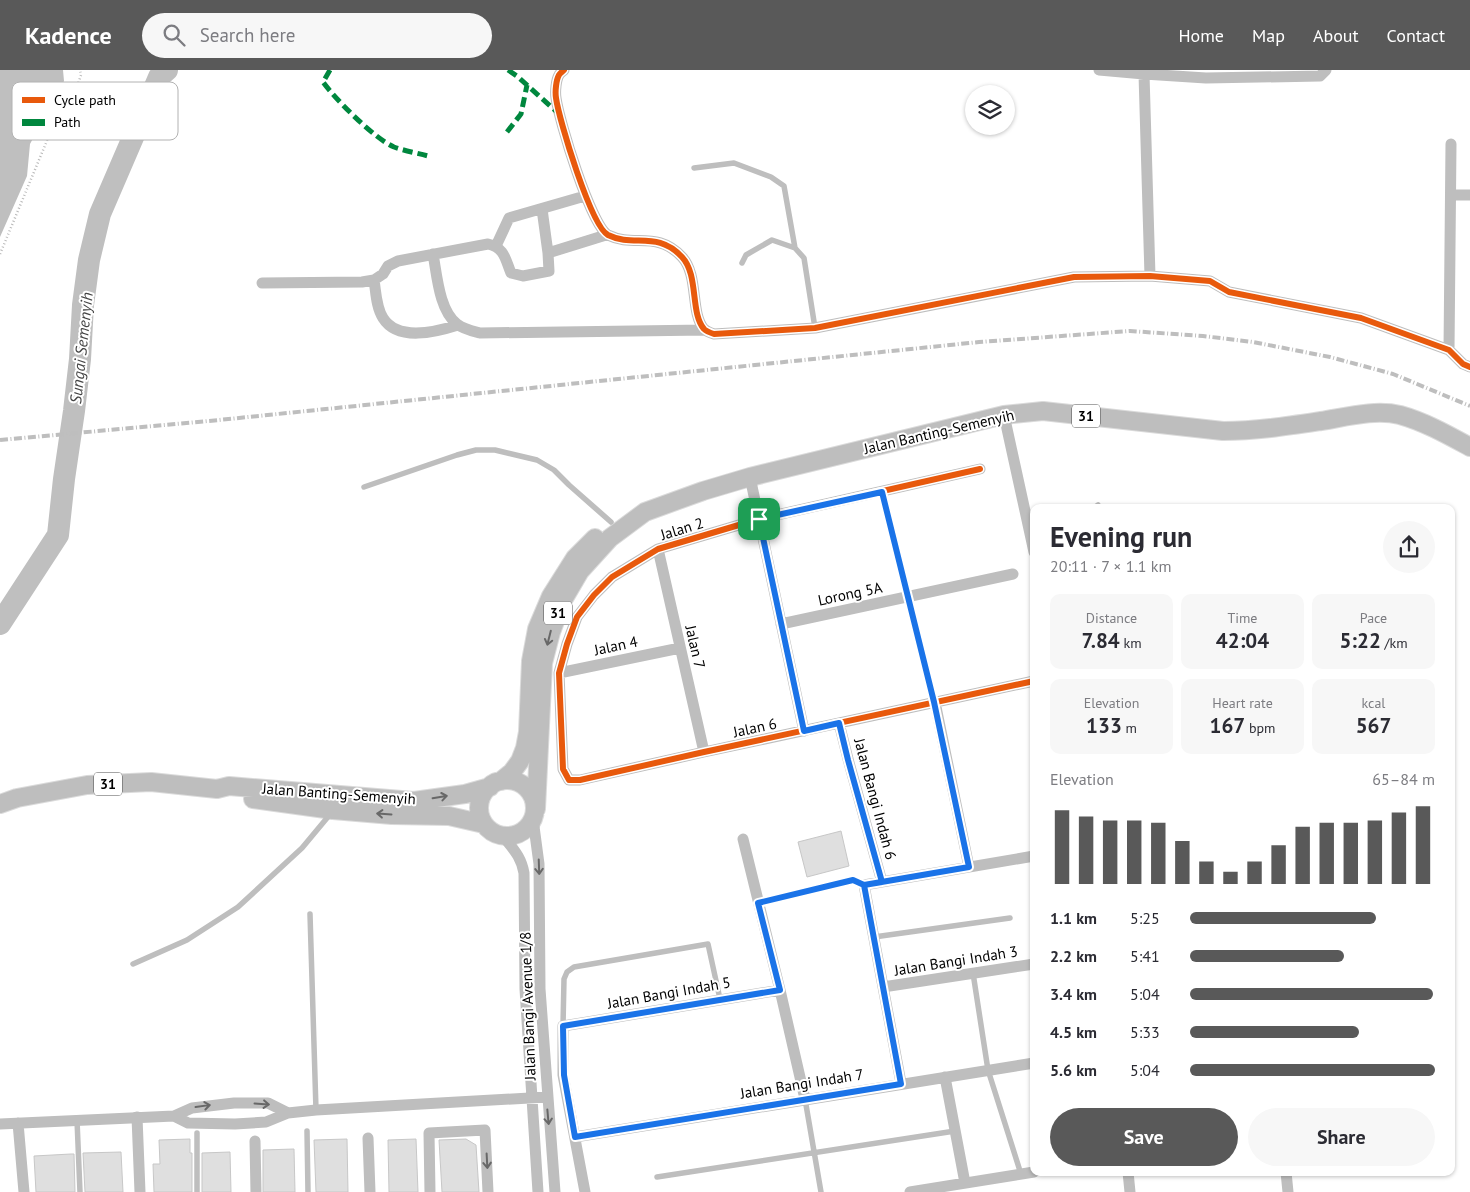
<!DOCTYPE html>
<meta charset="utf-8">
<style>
body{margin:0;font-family:"PT Sans",sans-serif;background:#f7f7f7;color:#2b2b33;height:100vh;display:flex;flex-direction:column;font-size:19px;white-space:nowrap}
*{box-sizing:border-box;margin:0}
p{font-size:16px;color:#7c7c81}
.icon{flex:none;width:28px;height:28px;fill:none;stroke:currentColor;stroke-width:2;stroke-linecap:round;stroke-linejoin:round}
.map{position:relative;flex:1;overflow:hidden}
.sheet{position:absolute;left:1030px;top:434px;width:425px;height:672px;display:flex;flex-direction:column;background:#fff;border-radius:10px;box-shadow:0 1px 4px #0004}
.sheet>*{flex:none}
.controls{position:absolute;left:965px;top:15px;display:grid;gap:10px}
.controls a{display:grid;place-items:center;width:50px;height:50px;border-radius:50%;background:#fff;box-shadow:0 1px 4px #0004;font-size:25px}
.pin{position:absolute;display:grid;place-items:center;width:42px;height:42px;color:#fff;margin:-21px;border-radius:10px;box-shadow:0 2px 8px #0006}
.round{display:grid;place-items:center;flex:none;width:52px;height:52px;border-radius:26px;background:#f7f7f7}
.head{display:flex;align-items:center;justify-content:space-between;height:85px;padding:0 20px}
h1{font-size:28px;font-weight:600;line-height:38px}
.stats{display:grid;grid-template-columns:repeat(3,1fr);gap:8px;height:85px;padding:5px 20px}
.stats div{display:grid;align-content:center;border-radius:10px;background:#f7f7f7;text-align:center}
.stats b{font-size:21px;font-weight:600}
.stats small{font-size:14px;font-weight:400}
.stats p{font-size:14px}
.chart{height:140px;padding:10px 20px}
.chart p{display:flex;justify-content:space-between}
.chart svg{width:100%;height:90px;margin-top:5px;stroke:#595959;stroke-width:6}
.action{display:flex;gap:10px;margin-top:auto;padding:10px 20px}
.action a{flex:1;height:58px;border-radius:30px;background:#595959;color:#fff;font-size:20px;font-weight:600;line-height:58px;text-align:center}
.action a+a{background:#f7f7f7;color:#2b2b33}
ul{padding:0 20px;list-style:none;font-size:16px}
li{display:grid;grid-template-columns:80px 60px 1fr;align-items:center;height:38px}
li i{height:12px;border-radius:6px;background:#595959}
header{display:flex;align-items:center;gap:30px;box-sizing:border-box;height:70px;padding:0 25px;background:#595959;color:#fff}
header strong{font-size:24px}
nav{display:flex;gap:28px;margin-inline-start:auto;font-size:18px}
.search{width:350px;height:45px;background:#f7f7f7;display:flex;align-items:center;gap:12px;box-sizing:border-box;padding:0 18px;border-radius:28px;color:#7c7c81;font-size:19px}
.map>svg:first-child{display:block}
.water{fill:#bfbfbf}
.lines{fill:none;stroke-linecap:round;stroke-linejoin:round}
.river{stroke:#bfbfbf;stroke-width:22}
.building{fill:#dfdfdf;stroke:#c7c7c7}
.primary-casing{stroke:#dbdbdb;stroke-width:20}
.path{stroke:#b9b9b9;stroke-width:2.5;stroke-dasharray:1 2.5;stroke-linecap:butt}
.lane{stroke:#bebebe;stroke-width:5.5}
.street{stroke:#bebebe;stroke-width:11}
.primary{stroke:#bebebe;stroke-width:18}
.rail{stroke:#bebebe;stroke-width:4;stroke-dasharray:8 2.5 1 2.5;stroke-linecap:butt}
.quiet{stroke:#00873e;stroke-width:5;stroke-dasharray:10 5;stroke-linecap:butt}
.cycleway-casing{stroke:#fff;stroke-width:9}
.cycleway{stroke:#e8590c;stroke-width:6}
.oneway{stroke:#686868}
.route-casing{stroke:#fff;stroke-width:10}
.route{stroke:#1a73e8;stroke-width:6}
.labels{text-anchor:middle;stroke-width:4;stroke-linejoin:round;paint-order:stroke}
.shield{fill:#fff;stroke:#4c4c4c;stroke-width:1}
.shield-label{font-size:14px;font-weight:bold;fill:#000}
.street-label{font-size:15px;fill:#000;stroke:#fff}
.water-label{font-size:16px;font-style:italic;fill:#444;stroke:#fff}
.key{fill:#fff;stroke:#b2b2b2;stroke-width:1}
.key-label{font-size:14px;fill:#000}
</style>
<header>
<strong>Kadence</strong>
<div class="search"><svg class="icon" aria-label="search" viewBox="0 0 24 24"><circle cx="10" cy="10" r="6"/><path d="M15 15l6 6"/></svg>Search here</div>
<nav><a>Home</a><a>Map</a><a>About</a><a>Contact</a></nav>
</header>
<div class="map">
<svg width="1470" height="1122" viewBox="0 0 1470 1122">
<rect width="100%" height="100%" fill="#fff"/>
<path class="water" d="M0,0H63L64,11L30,74L27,106L0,167Z"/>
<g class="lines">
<path class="river" d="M0,554L58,465L64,409L74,341L80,289L83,235L89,190L100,144L159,7L167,0"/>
</g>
<path class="building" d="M841,761L849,796L807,807L798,772Z
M190,1069V1083H192V1122H154L153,1094H160L159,1070Z
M347,1069L348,1122H316L314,1070Z
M416,1069L418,1122H389L388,1070Z
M466,1069L476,1075L479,1122H442L439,1070Z
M294,1079L295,1122H263V1080Z
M121,1082L123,1122H85L83,1083Z
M230,1082L231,1122H202V1083Z
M71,1084H74L75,1122H36L34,1086Z"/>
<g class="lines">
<g class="primary-casing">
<path id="primary" d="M479 738a28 28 0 1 1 56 0a28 28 0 1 1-56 0Z
M501,711L512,702L520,691L525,678L528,662L531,591L537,559L551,526L575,488L595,468
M253,729L333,740L392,745L449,746L484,754
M0,734L17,728L87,715L151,712L217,719L229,716L414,731L465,724L490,717
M536,739L543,593L551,562L563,530L580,501L610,468L645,442L703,421L750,407L1004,345L1043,341L1223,361C1256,361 1288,356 1321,351C1346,347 1375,339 1400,345C1425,352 1448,365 1470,377"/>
</g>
<path class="path" d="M0,184L51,61L75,23L81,5L80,0"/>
<path class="lane" d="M694,98L734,93L771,107L784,116L795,178
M742,193L746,185L772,170L795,178L804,188L815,258
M364,417L457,385L476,380H495L537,390L554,400L569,415L611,452
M882,421L935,632
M1094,438L1098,435
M758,833L853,810L864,815
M310,844L316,1040
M874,867L1010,848
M133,894L187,870L238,837L302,778L332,742
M973,903L988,1000L1021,1104
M563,956L564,909L567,902L574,897L708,874L720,929
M805,1029L821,1122
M77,1050L80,1122
M307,1061L308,1122
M197,1063V1122
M657,1107L955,1061"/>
<path class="street" d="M564,0C562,2 560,3 559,5C556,10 555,22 556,28C559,50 591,156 608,165C634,178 657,160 682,187C699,205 690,243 704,259C706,261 711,263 714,264L815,258L1074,207L1150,206L1210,211L1229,222L1361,248L1449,280L1463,294L1470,297
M1099,0L1144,4L1150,206
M1144,4L1206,8L1320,6L1326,0
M1451,125H1470
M542,139L548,183L606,165
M496,176L509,148L585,126
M433,184C437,205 439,240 457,254C463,259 472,261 480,263L705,260
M374,210C376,222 376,237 383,248C398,272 436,262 458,255
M262,213L362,212L374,210L383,204L388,196L398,191L488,174C505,178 505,189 511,203L523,206L549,201L548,183
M1449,280L1451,74
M1004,345L1034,482
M980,399L759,449L658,479L612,507L594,525L577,547L567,574L559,603L563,699L569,710H580L704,682L1034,611
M750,407L804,661
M658,479L704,682
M781,554L1013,504
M559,603L680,578
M935,632L969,797
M839,653L848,689L882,812
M533,749L539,794L540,919L555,1122
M503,766C513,779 521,786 524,803L525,919L538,1122
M743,769L780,920L805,1029
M883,917L1034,894
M945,1007L965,1113
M901,1013L864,815L1034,786
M174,1046L188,1053L235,1054L266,1052L288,1043L316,1040L547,1027
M137,1047L140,1122
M18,1053L24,1122
M0,1054L174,1046L192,1038L234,1033H268L288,1043
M575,1067L1034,993
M368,1068L370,1122
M255,1071L256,1122
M1128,1102L1130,1122
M1286,1102L1288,1122
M430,1122L429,1063L485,1060L488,1122
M585,1122L563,1005V956L780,920
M910,1122L1034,1102"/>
<use href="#primary" class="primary"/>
<path class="rail" d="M0,370L219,350L979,272L1130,261L1203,266L1253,272L1330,287L1393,304L1470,336"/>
<path class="quiet" d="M330,0L323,12C336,30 375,69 394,77C405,81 417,83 428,86
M508,0L517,6L558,43
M507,62L521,44L527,15"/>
<g class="cycleway-casing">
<path id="cycleway" d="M564,0C562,2 560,3 559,5C556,10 555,22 556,28C559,50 591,156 608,165C634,178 657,160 682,187C699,205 690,243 704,259C706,261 711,263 714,264L815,258L1074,207L1150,206L1210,211L1229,222L1361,248L1449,280L1463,294L1470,297
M980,399L759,449L658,479L612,507L594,525L577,547L567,574L559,603L563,699L569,710H580L704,682L1034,611"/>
</g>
<use href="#cycleway" class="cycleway"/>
</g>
<defs><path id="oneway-shaft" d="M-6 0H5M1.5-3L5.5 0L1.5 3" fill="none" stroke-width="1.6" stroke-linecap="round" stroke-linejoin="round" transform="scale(1.25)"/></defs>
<g class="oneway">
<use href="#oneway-shaft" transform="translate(549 568) rotate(104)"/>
<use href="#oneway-shaft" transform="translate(440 727) rotate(-9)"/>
<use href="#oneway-shaft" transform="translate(384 744) rotate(-176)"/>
<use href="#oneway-shaft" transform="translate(539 797) rotate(88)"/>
<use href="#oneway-shaft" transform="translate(262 1034) rotate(4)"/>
<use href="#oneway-shaft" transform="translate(203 1036) rotate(-8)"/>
<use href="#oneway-shaft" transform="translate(548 1047) rotate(85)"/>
<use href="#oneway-shaft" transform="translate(487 1091) rotate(87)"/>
</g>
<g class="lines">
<g class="route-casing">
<path id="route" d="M759,449L804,661L839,653L848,690L882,812L864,815L853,810L758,833L780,920L563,956L564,1005L575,1067L901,1014L864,815L969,797L934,632L882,422L759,449"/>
</g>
<use href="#route" class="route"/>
</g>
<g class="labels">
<g class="shield">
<rect x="1072" y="334.5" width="28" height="23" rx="4"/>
<rect x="544" y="531.5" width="28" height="23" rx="4"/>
<rect x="94" y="702.5" width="28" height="23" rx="4"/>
</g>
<g class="shield-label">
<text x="1086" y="351">31</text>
<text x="558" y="548">31</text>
<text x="108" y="719">31</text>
</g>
<g class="street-label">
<text transform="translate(939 362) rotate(-13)" y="5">Jalan Banting-Semenyih</text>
<text transform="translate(682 459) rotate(-17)" y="5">Jalan 2</text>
<text transform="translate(850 524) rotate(-12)" y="5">Lorong 5A</text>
<text transform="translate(616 576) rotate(-12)" y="5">Jalan 4</text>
<text transform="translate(695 577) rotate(77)" y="5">Jalan 7</text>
<text transform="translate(755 658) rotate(-12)" y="5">Jalan 6</text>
<text transform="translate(339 724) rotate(4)" y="5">Jalan Banting-Semenyih</text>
<text transform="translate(875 729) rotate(75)" y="5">Jalan Bangi Indah 6</text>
<text transform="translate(956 891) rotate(-9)" y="5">Jalan Bangi Indah 3</text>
<text transform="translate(669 923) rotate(-10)" y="5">Jalan Bangi Indah 5</text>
<text transform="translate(528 936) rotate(-92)" y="5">Jalan Bangi Avenue 1/8</text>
<text transform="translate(802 1014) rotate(-9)" y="5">Jalan Bangi Indah 7</text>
</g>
<g class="water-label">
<text transform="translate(81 278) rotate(-84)" y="6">Sungai Semenyih</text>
</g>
</g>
<rect x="12" y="12" width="166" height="58" rx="8" class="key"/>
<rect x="22" y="27" width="23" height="6" fill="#e8590c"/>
<rect x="22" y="49" width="23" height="7" fill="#00873e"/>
<g class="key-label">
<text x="54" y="35">Cycle path</text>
<text x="54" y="57">Path</text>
</g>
</svg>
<div class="controls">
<a><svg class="icon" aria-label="layers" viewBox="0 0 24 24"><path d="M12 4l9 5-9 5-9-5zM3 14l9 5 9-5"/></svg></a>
</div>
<div class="pin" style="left:759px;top:449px;background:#1e9e55"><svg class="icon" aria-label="arrive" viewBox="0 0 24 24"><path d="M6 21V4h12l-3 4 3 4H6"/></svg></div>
<section class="sheet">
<div class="head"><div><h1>Evening run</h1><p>20:11 · 7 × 1.1 km</p></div><a class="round"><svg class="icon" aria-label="share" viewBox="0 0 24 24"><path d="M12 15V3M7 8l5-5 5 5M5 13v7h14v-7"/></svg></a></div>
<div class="stats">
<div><p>Distance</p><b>7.84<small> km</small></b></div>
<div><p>Time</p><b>42:04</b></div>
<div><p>Pace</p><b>5:22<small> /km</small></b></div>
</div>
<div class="stats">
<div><p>Elevation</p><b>133<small> m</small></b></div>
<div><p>Heart rate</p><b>167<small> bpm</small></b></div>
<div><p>kcal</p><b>567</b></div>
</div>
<div class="chart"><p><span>Elevation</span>65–84 m</p>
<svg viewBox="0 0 160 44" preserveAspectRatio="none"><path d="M5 44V8M15 44V11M25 44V13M35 44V13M45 44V14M55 44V23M65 44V33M75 44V38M85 44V33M95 44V25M105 44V16M115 44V14M125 44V14M135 44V13M145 44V9M155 44V6"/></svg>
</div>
<ul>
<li><b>1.1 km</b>5:25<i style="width:76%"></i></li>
<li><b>2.2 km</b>5:41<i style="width:63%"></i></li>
<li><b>3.4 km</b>5:04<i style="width:99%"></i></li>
<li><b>4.5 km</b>5:33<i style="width:69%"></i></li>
<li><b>5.6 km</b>5:04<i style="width:100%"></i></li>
</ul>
<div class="action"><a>Save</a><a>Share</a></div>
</section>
</div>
